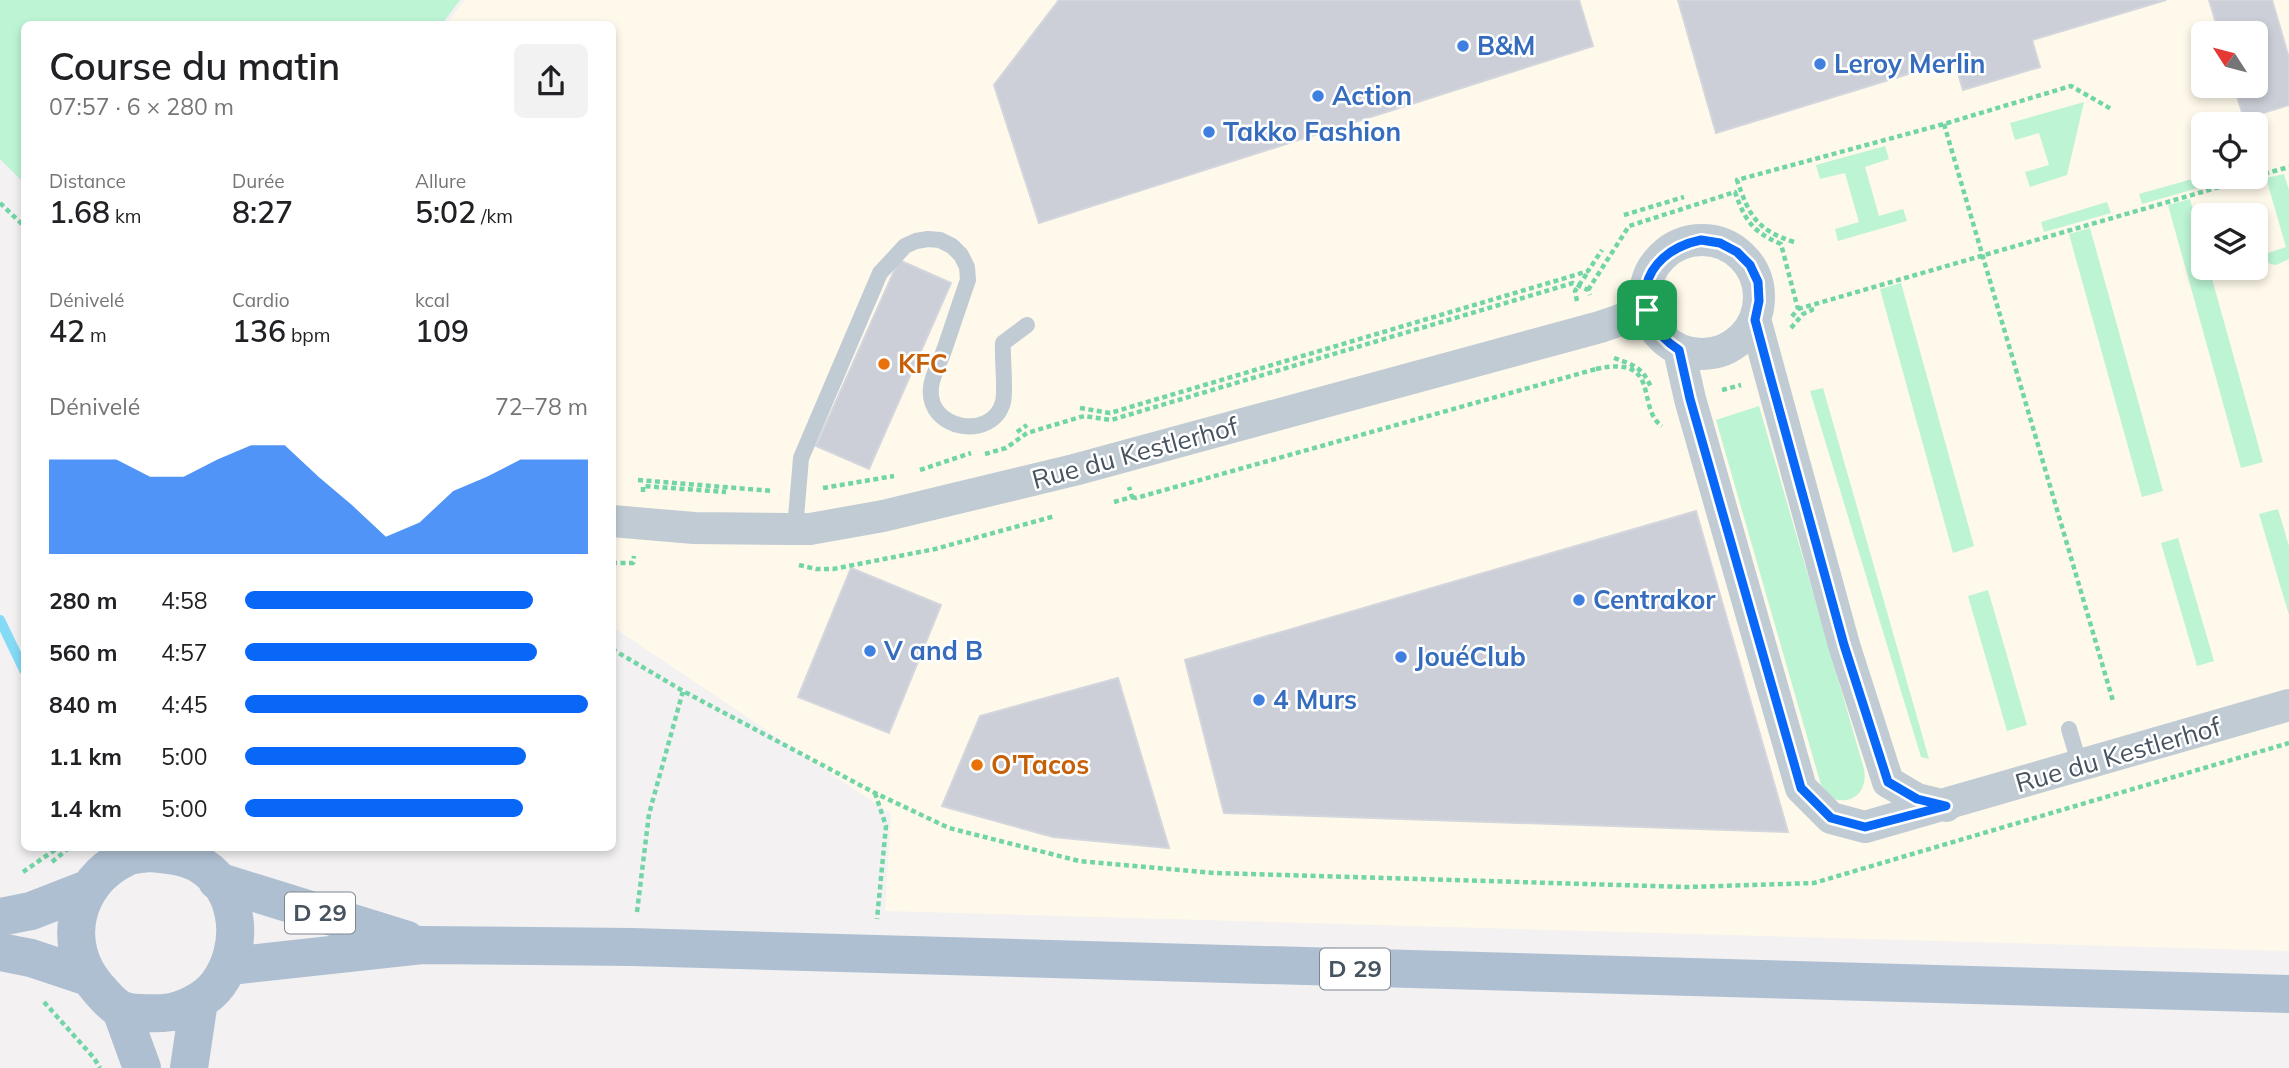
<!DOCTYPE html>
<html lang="fr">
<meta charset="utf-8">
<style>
body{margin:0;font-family:Mulish,sans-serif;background:#f2f2f2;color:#202124;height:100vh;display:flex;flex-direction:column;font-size:26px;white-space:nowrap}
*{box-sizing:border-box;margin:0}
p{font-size:23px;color:#757577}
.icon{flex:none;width:38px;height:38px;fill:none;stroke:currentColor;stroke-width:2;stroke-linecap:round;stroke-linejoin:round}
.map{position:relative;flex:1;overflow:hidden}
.panel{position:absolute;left:21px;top:21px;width:595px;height:830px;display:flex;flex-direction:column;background:#fff;border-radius:10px;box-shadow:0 4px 10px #0003}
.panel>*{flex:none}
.needle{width:46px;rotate:306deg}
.tools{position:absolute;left:2191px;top:21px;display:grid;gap:14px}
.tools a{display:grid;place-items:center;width:77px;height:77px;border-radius:10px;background:#fff;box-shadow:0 4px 10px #0003;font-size:35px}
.pin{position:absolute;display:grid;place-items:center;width:60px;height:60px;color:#fff;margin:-30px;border-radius:14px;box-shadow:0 4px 10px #0006}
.round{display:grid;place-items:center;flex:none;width:74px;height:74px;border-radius:10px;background:#f2f2f2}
.summary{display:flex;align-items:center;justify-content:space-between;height:119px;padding:0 28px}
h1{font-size:38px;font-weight:600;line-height:52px}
.stats{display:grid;grid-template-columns:repeat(3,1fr);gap:10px;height:119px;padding:7px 28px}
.stats div{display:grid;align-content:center}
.stats b{font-size:30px;font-weight:600}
.stats small{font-size:19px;font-weight:400}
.stats p{font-size:19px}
.chart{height:196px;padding:14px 28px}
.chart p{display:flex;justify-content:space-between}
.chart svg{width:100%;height:126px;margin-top:7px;fill:#0867f6;opacity:.7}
ul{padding:0 28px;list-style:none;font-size:23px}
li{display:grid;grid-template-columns:112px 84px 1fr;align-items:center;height:52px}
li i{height:18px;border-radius:9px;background:#0867f6}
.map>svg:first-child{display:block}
.commercial{fill:#fef9ea;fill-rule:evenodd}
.green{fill:#bcf4d4}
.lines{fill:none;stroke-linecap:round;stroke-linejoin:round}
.stream{stroke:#85daf5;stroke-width:10}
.building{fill:#cccfd7;stroke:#d4d6dd;stroke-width:2}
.path{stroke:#71d5a7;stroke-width:4.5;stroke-dasharray:5 3.5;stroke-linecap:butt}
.lane{stroke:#c0cbd4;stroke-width:16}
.street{stroke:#c0cbd4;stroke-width:32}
.primary{stroke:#aebfd2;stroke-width:38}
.route-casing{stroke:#fff;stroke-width:14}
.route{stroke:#0867f6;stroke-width:9}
.shop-dot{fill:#3f7fe0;stroke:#fff;stroke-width:2.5}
.food-dot{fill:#e8710a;stroke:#fff;stroke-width:2.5}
.labels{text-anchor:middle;stroke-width:5;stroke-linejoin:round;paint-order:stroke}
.shield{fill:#fff;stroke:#7e8790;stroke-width:2}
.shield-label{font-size:24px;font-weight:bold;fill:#475360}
.shop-label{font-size:26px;font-weight:bold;fill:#366cbe;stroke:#fff;text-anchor:start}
.food-label{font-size:26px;font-weight:bold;fill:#c56008;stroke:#fff;text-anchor:start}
.street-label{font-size:26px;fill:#475360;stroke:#fff}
</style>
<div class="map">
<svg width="2289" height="1068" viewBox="0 0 2289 1068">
<rect width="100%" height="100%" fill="#f3f1f1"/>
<path class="commercial" d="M465,0H2289V951L885,911L891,814L613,627L612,24H446ZM2203,33H2256V86H2203ZM2203,124H2256V177H2203ZM2203,215H2256V268H2203Z"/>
<path class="green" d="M0,0H460L442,24H24V183L0,159Z
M2084,102L2067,175L2030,187L2025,172L2049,165L2039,133L2015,140L2010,123Z
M1885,146L1889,159L1865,167L1879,216L1903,209L1907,221L1838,241L1835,229L1859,222L1845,173L1820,179L1816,165Z
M2284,174L2289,190V259L2276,265L2270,264L2262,255L2286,247L2266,178Z
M2203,176L2207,177L2209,185L2142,204L2139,194Z
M2190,199L2203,248V268H2209L2263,462L2241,468L2168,205Z
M2107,202L2111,213L2044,232L2041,222Z
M2090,228L2163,491L2142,497L2069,234Z
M1901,283L1974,546L1953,553L1880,289Z
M1823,388L1929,759L1921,757L1810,391Z
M1759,406L1864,769C1868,791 1853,806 1831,798L1821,785L1716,420Z
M2278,509L2289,546V615L2259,514Z
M2178,538L2214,661L2197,666L2161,543Z
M1988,590L2027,725L2007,731L1968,596Z"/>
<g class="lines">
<path class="stream" d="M0,620L24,670"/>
</g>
<path class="building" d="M1059,0H1579L1593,46L1039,223L994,85Z
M1678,0H2166L2032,40L2040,67L1963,90L1954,60L1716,133Z
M2209,0H2272L2289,58V105L2244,119L2234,86H2256V33H2219Z
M899,260L951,283L869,469L816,446Z
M1696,511L1788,832L1224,813L1185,660Z
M851,568L941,605L889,733L798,697Z
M1118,678L1169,848L1053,837L942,806L980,716Z"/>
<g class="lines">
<path class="path" d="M1944,124L2113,701
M2256,176L2289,167
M0,203L24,226
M1624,215L1684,197
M1794,242C1756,230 1749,215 1737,180L1944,124L2071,86L2113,110
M1588,290L1629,226L1735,192C1745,221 1753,232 1781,244L1798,309L1790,319
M1577,301L1575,291L1588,272
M1798,309L2254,177
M1791,328L1803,314L1812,310L1810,305
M1614,358C1634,365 1642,367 1651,387
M1596,369C1663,354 1635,408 1662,426
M1722,390L1741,385
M1080,408L1110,413L1572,276L1588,271L1602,250
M1017,432L1027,425
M985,454L1006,448L1027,433L1084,416L1111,420L1573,283L1588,290L1590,295
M920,470L971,453
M638,480L773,491
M823,488L894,476
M643,492V486L726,492
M1132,497L1136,498L1596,369
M1114,502L1132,497L1129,487
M612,563H633L634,556
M799,565L816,569H833L935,549L1055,516
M612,649L683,691L875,793L949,828L1079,861L1214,873L1688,887L1814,883L2289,743
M875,793L886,826L877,919
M52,862L70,847
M23,872L59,847
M637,912L649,814L683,691
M44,1002L94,1058L100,1068"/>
<path class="lane" d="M795,529L801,458L880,273L905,246L916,241L928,239L940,240L952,246L961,255L967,267L968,280C959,305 951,331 942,356C938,365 932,377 931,387C926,431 993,441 1003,402C1006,391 1002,357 1003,343L1027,325
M2069,729L2080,766"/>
<path class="street" d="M1645 297a57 57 0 1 1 114 0a57 57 0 1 1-114 0Z
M1755,319L1844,645L1888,782L1917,799L1946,806
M1679,350L1690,399L1801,788L1831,818L1865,827L2289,705
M612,521L694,528L795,529H810L883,516L1074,470L1600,327L1647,311"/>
<path class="primary" d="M151,853C169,855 187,856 202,866C242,892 244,949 218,984C206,1000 182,1012 163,1013C150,1013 132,1015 120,1009C112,1005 103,994 97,987C60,945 74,882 125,858C132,854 143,854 151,853Z
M217,881L407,940
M0,917L31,911L90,888
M0,952L31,958L88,977
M230,966L422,945L632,947L2289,994
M121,1010L142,1068
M189,1068L199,1001"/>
</g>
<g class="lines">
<g class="route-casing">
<path id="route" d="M1701,240L1720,243L1737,252L1750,265L1758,282L1759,301L1755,320L1770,376L1844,645L1888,782L1917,799L1946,806L1865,827L1831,818L1801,788L1690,399L1679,350C1625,315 1638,253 1701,240Z"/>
</g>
<use href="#route" class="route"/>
</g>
<g class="shop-dot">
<circle cx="1463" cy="46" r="7"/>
<circle cx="1820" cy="64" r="7"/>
<circle cx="1318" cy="96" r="7"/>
<circle cx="1209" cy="132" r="7"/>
<circle cx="1579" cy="600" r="7"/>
<circle cx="870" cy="651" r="7"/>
<circle cx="1401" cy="657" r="7"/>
<circle cx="1259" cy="700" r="7"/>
</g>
<g class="food-dot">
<circle cx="884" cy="364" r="7"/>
<circle cx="977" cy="765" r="7"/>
</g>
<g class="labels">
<g class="shield">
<rect x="285" y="892.5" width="70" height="41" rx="5"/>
<rect x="1320" y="948.5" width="70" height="41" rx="5"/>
</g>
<g class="shield-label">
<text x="320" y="921">D 29</text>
<text x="1355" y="977">D 29</text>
</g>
<g class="shop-label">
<text x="1477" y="55">B&amp;M</text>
<text x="1834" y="73">Leroy Merlin</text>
<text x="1332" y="105">Action</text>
<text x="1223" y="141">Takko Fashion</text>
<text x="1593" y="609">Centrakor</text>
<text x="884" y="660">V and B</text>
<text x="1415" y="666">JouéClub</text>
<text x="1273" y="709">4 Murs</text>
</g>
<g class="food-label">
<text x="898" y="373">KFC</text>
<text x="991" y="774">O'Tacos</text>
</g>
<g class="street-label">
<text transform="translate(1135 453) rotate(-15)" y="9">Rue du Kestlerhof</text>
<text transform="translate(2118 755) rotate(-16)" y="9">Rue du Kestlerhof</text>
</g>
</g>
</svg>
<div class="tools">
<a><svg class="needle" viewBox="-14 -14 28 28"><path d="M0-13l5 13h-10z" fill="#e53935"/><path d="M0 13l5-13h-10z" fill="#757577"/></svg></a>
<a><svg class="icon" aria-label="locate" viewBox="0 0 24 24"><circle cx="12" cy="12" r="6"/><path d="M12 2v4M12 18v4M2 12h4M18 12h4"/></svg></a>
<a><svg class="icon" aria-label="layers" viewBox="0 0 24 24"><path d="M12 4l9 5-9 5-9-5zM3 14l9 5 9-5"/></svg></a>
</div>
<div class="pin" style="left:1647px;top:310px;background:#1e9e55"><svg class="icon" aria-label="arrive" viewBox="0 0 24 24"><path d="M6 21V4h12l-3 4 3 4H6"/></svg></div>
<section class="panel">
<div class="summary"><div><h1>Course du matin</h1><p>07:57 · 6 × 280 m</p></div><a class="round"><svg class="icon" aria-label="share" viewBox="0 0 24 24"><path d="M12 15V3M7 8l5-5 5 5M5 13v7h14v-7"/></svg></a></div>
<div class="stats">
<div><p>Distance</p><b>1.68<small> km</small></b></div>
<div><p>Durée</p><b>8:27</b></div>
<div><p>Allure</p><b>5:02<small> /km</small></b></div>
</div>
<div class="stats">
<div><p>Dénivelé</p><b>42<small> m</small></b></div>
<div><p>Cardio</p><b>136<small> bpm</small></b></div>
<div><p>kcal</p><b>109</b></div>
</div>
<div class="chart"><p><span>Dénivelé</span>72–78 m</p>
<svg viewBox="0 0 160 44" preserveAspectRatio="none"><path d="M0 44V11L10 11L20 11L30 17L40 17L50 11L60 6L70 6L80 17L90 27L100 38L110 33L120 22L130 17L140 11L150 11L160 11V44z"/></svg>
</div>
<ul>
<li><b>280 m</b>4:58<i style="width:84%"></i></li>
<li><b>560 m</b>4:57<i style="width:85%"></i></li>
<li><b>840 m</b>4:45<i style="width:100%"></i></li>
<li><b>1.1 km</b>5:00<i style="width:82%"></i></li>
<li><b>1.4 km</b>5:00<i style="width:81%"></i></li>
</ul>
</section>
</div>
